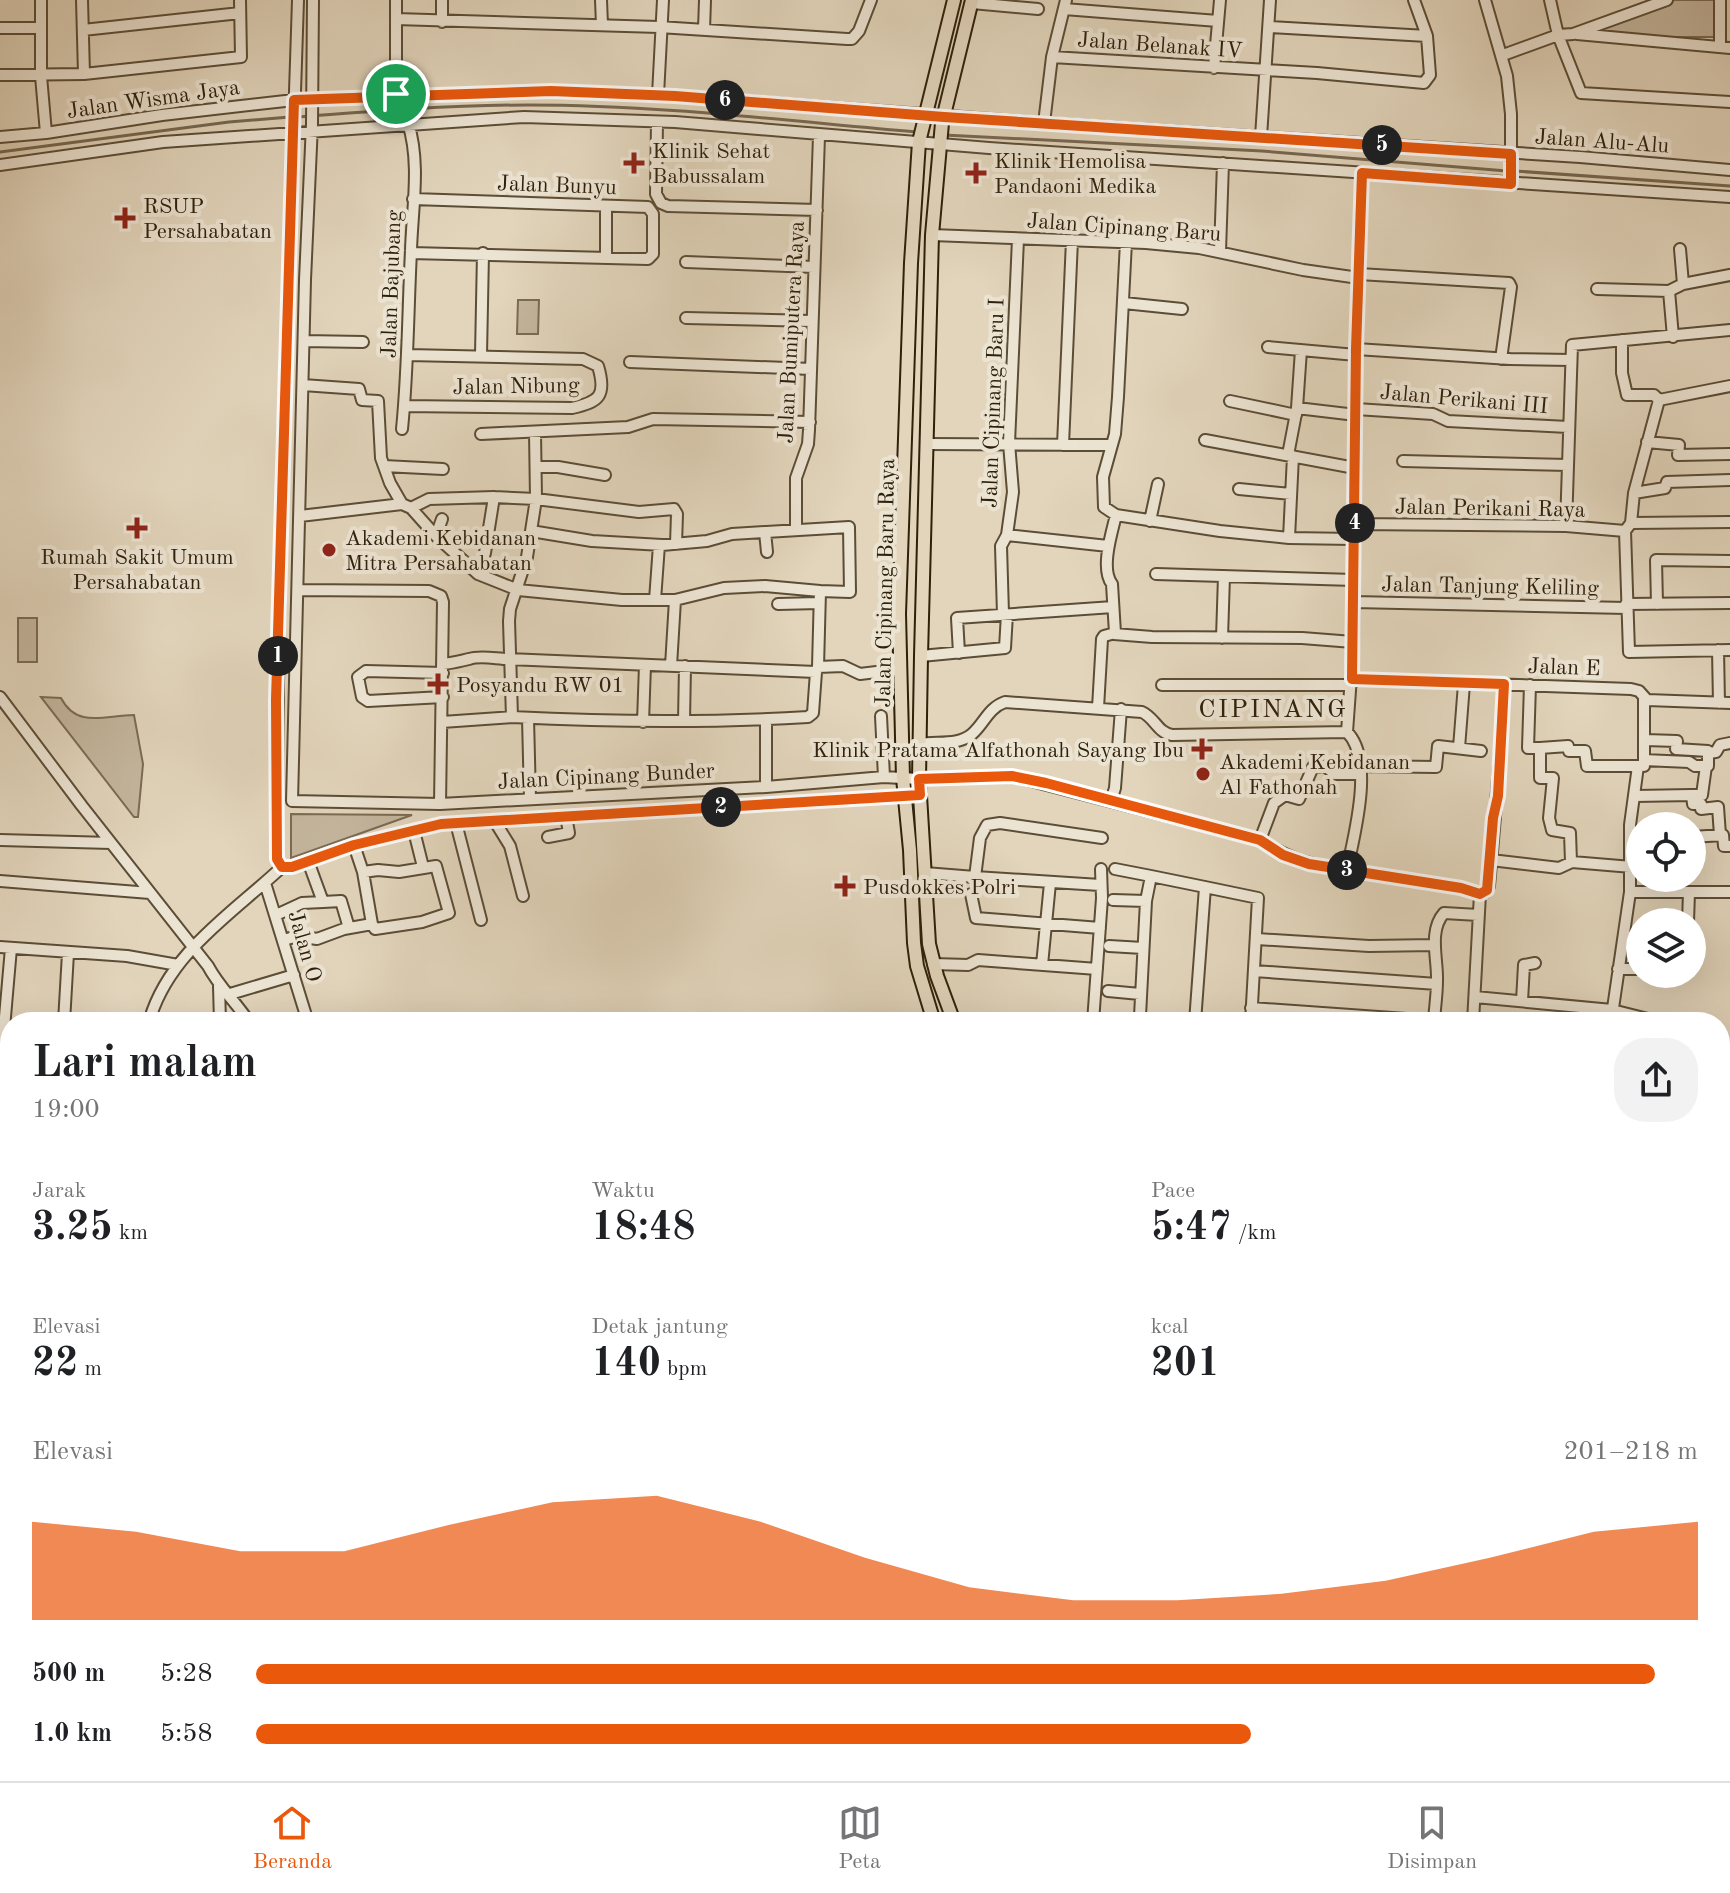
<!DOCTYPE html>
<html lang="id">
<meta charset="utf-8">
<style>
body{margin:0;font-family:"Old Standard TT",serif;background:#f2f2f2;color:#202124;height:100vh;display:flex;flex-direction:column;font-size:30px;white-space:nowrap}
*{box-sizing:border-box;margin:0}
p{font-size:26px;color:#757577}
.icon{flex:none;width:44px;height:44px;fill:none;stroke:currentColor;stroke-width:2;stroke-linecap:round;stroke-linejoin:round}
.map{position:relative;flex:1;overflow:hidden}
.sheet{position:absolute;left:0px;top:1012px;width:1730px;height:770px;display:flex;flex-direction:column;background:#fff;border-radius:32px 32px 0 0;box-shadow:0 8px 32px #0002}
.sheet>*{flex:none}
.fabs{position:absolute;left:1626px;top:812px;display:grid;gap:16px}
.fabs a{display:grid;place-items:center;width:80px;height:80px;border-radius:50%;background:#fff;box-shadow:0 8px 32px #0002;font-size:40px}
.pin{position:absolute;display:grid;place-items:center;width:68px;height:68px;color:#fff;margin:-34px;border:4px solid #fff;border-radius:50%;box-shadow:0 2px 8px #0007}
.km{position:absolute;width:40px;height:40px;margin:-20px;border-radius:50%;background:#222;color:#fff;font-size:22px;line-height:40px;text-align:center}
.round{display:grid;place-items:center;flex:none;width:84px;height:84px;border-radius:32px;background:#f2f2f2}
.head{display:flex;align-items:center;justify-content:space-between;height:136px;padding:0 32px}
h1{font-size:44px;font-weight:700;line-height:60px}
.metrics{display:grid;grid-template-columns:repeat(3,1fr);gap:12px;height:136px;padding:8px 32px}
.metrics div{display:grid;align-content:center}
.metrics b{font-size:40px;font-weight:700}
.metrics small{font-size:22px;font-weight:400}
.metrics p{font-size:22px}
.chart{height:224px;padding:16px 32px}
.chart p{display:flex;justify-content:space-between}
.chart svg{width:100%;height:144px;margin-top:8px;fill:#ea580c;opacity:.7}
ul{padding:0 32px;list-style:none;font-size:26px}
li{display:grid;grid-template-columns:128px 96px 1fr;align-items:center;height:60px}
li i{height:20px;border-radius:10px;background:#ea580c}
.tab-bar{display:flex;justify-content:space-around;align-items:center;height:112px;border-top:2px solid #e0e0e0;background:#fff;font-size:22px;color:#757577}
.tab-bar a{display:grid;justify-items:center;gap:4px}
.tab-bar .on{color:#ea580c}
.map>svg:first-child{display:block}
.green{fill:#c4b69e;stroke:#7a6b54;stroke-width:2}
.water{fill:#a5977f;stroke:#766750;stroke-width:2}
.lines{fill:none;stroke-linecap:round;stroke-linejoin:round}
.stream{stroke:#766750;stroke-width:3}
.river{stroke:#a5977f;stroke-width:16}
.minor-casing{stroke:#5c4d36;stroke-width:14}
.major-casing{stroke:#2f200a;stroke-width:16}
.minor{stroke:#ece4d3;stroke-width:10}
.major{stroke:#e2d5bc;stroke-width:12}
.rail{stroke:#2f200a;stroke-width:3;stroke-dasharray:14 14;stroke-linecap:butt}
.route-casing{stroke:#fff;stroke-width:16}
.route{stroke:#ea580c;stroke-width:10}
.poi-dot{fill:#8f2418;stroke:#ece4d3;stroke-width:3}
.labels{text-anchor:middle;stroke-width:8;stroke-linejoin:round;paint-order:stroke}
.street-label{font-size:22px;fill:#2f200a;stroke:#ece4d3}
.poi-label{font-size:22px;fill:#2f200a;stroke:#ece4d3;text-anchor:start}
.quarter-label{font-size:26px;letter-spacing:2px;fill:#2f200a;stroke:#ece4d3}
</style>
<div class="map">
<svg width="1730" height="1781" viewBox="0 0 1730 1781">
<rect width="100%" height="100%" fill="#e2d5bc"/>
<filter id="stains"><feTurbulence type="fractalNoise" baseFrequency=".0025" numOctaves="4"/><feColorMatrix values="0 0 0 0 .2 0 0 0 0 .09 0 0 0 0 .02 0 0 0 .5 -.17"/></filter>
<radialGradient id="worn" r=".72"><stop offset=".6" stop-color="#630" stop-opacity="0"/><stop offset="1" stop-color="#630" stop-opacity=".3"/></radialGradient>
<path class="green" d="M1674,0H1719V37H1652L1583,32Z
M518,300H539L538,334H517Z
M18,618H37V662H18Z
M41,697L61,698C77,729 105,715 134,715L143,764L138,817H134Z
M291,814L412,815L291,858Z
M1109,1772L1478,1773L1477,1781H1027Z
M1493,1772L1730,1780V1781H1492Z"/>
<path class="water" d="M1730,1650V1773H1725L1726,1687Z"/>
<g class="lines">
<path class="stream" d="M298,117C374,111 451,105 528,105C658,105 788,121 917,132
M944,135L1262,151L1507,171
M0,152L229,122L290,117
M1515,171L1730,186"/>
<path class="river" d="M1720,1649L1730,1650"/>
<g class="minor-casing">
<path id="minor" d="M41,0V76L46,133
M82,0L84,74
M313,0L312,124L305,280L292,801L440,804L766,787L884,777L919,779L1012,776L1260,840L1274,803L1285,795L1299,799L1313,767L1325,766L1335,774H1360
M396,0V94
M442,0V22
M601,0L602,25
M1485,0L1507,76L1511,114V184
M1550,0L1558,35L1581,93L1730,102
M972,3L1038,9
M1064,9L1218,21
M396,19L659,27L847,39H852L859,31L871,0
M1270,27L1427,36
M0,28H41
M83,30L240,13
M704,30L705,0
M1577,34L1730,48
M1720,47V0
M1503,55L1558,35L1573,34L1667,0
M1052,57L1317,73L1424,83L1430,75L1427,36L1414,0
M1214,68L1220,0
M0,75L84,74L241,57L240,0
M658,95L663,0
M657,122L656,194L661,203L668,206L817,210
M1044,123L1052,57L1066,0
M0,137L46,133L162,115L294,100L551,91L675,96L1044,123L1580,157L1730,170
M1261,137L1270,0
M0,165L163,142L524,117L675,122L989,148L1730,197
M1362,173L1356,349L1353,649L1347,732C1375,760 1354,835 1347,870L1461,888L1480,894
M606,206V257
M932,235L1146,243L1199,248L1303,270L1359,278
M1126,242L1118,397L1115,434L1103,477L1104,507L1116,515L1220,531L1289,538L1354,539
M1220,251L1223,163
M411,253L648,259L653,254V214L648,207L413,199
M686,262L814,267
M1359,274L1509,283L1511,287L1501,359
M1683,284L1730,275
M1597,289L1669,291
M1124,303L1182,309
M686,318L812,321
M1673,337L1669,291L1683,284L1680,249
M1622,340V373L1627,395H1654L1659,400
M304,341L363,342
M1268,347L1356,355
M1356,349L1510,359L1571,360
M481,355L483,253
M630,362L811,369
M303,385L359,389L362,400L378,401L381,458L390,483L402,504
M1730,386L1659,400L1634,493L1631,523L1625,531L1629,652L1730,650
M1230,401L1296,415
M404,406L572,408C599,402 607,396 598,366L583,359L408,355
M1297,408L1356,415
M1356,409L1433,414L1448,421L1568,427
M402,429C408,370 408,310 411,251C412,210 421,163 408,123
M481,434L628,427L653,419L810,422
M1205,440L1355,468
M1647,442L1679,445L1678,455L1730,454
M928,444L1111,445
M1063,445L1072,240
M1288,455L1297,408L1301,350
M1403,461L1568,465
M384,466L443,469
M536,467H558L605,475
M1239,489L1291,494
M1634,493L1665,488L1667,482L1730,480
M402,504L411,508L436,536L478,574L518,590L622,600H675L724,588L765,586L820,591L818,667L816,672
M411,508L429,499L494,497L536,499L639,512L674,509L677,514L676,544
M300,516L402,504
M1150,521L1158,484
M1631,523L1730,522
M1355,524L1566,526L1625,531
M1566,526L1572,345L1730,330
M796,529V478L808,444L809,430L819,136
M531,531L592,541L662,545L707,541L732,534L849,527L850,592L820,591
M765,532L767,552
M1007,535L1108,546
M436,536L442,519
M1289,538L1293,456
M478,574L485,553L494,497
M1156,574L1354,580
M298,590L429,591L441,596L443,602L440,804
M655,600L659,545
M1354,602L1626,608
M778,604L819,603
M1626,604L1730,603
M1657,604L1656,560L1730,561
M1003,614L1001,546L1007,535L1013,492L1009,443L1018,239
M1114,634L1152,637L1302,638L1353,642
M1222,638L1224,576
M1718,650L1719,703
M959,653L957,618L1113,607
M921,656L1005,648L1007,614
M443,664C453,663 460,661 469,659C480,655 497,659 508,659L816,672L813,713L808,717C710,723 611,722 512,717L509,621L510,609L527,557L536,499L535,432
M671,666L675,600
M818,667L843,666L860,674L901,669
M443,673L366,671L358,677L362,697L368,701L443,697
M1352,679L1631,689L1639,691L1647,700L1730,703
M1162,685H1351
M1530,685L1528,748H1540V778H1553L1549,818L1552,830L1570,833L1571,862
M0,697L82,806L208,966C219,987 236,1002 249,1022
M1098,708L1102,639L1104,636L1115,633L1112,584C1100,569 1112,532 1116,515
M881,716L884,777
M528,718L530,799
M766,720V787
M684,721L685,666
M442,722L512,717
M643,722L645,665
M1645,740L1677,741L1676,749L1708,751V753
M920,744C937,741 958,746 972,734C984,724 988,708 1005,702L1142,712C1155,718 1158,733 1172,735L1347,732
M1459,748L1464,684
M1540,748L1568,746L1569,751H1585L1587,766H1638
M1644,760L1689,762L1695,766H1708V753L1716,752L1720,745L1730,743
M1359,766L1436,767L1438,746L1481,751
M1644,766V699
M1692,795H1702L1706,766
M1635,796L1692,795L1693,804H1701V809L1718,807L1720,835
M1111,801L1115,788L1121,709
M494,820L510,846L523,896
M456,823L481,920
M414,831L423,867
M548,837L569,833L566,816
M1692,837L1723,835L1724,846H1730
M0,840L111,843
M1260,840C1290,860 1312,865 1347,870
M354,845L363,872L372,924
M1491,860L1559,868L1572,862L1632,867
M308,861L323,902L341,901L349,928
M282,867L277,859C276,572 289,286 298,0
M282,867H292L354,845L441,824L920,795
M1115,869L1151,876
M925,873L975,877L980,838L987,825L1000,823L1102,838
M975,877L1100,885
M0,881L150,893
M265,883L308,1022
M1630,892H1730
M971,894L976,918L1100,928
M1480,894L1486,892L1489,886C1495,819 1501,752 1504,684
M1113,900L1146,901
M276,915L302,903L323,902
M1688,922L1689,892
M1257,939L1369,946L1434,945
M284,940L297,936L317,939L344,929L372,924L375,929L422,922L449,913L436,866L399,872L378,870L363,872
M1109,946L1143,948
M0,947L127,956L178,965
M933,964L968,965L978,960L1097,969
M1042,965L1050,883
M1618,969H1640
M1254,971L1437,984
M219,986L220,1022
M1108,991L1140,994
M230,994L294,975
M1475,997L1612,1010L1660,1022
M1522,1001L1524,965L1535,963
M1251,1008L1449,1022
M1140,1016L1146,901L1151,876L1205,887
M1434,1020C1435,1007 1437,994 1437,981C1438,960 1428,931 1444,913L1478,915
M64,1022L68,953
M149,1022C168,953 233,913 282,867
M1093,1022L1102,898L1101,869
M1195,1022L1205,887L1258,898L1251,1022
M1473,1022L1480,894
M1611,1022L1630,892V825L1638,766
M0,1074L11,948
M0,1083L10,1084
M0,1138H10
M0,1201L10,1202
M0,1293H10
M1720,1342L1730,1318
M1720,1358L1730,1361
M0,1377H10
M0,1458H10
M1720,1519L1730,1505
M0,1542L10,1543
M1720,1630L1730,1623
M747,1776L748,1772
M102,1781L264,1772"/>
</g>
<g class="major-casing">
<path id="major" d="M934,1022L917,966L914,943L910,850L903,778L899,614L911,263L919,142L954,0
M954,1022L937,976L929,944L919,779L921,656L932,235L942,123L972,0
M1720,1436L1730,1444
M1720,1457L1730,1464
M1477,1772V1781
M1719,1772H1730
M647,1781L653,1772
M659,1781L665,1772
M674,1781L680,1772
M968,1781L1010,1772
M1121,1781L1203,1778L1268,1781
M1492,1781L1494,1772"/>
</g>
<use href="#minor" class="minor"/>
<use href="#major" class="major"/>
<path class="rail" d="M1720,1734H1730
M1720,1749H1730
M822,1781L851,1772
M867,1781L898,1773
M889,1781L927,1772"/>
</g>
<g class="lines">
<g class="route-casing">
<path id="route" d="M551,91L675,96L944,117L1511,154V184L1362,173L1356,349L1352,679L1504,684L1498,796L1493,818L1487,890L1480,894L1461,888L1309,864L1283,855L1260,840L1046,783L1012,776L919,779L920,795L441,824L354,845L292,867H282L277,859L276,700L294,100Z"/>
</g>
<use href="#route" class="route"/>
</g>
<g class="poi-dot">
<path d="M630 151h8v8h8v8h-8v8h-8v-8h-8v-8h8z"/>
<path d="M972 161h8v8h8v8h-8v8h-8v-8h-8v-8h8z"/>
<path d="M121 206h8v8h8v8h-8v8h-8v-8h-8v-8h8z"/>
<path d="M133 516h8v8h8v8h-8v8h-8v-8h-8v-8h8z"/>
<circle cx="329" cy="550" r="8"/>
<path d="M434 672h8v8h8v8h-8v8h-8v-8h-8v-8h8z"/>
<path d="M1198 737h8v8h8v8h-8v8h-8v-8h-8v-8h8z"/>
<circle cx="1203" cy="774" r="8"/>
<path d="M841 874h8v8h8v8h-8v8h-8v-8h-8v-8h8z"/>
</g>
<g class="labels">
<g class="street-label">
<text transform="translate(1160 44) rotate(4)" y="8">Jalan Belanak IV</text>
<text transform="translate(153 98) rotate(-8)" y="8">Jalan Wisma Jaya</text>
<text transform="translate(1602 140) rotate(4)" y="8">Jalan Alu-Alu</text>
<text transform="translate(557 184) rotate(2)" y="8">Jalan Bunyu</text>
<text transform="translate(1124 226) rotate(4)" y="8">Jalan Cipinang Baru</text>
<text transform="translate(390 284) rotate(-88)" y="8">Jalan Bajubang</text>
<text transform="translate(790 332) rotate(-87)" y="8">Jalan Bumiputera Raya</text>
<text transform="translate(516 385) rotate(-1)" y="8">Jalan Nibung</text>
<text transform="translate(1464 398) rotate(5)" y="8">Jalan Perikani III</text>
<text transform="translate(992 403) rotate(-88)" y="8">Jalan Cipinang Baru I</text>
<text transform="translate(1490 507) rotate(1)" y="8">Jalan Perikani Raya</text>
<text transform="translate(884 583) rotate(-89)" y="8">Jalan Cipinang Baru Raya</text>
<text transform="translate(1490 585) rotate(1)" y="8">Jalan Tanjung Keliling</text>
<text transform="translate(1564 666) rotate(2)" y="8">Jalan E</text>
<text transform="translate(606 775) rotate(-3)" y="8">Jalan Cipinang Bunder</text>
<text transform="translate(306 946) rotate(74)" y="8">Jalan O</text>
</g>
<g class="poi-label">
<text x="652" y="158">Klinik Sehat<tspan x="652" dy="25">Babussalam</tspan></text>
<text x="994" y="168">Klinik Hemolisa<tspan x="994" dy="25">Pandaoni Medika</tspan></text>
<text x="143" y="213">RSUP<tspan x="143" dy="25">Persahabatan</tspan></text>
<text x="345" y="545">Akademi Kebidanan<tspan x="345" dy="25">Mitra Persahabatan</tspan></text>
<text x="137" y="564" text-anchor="middle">Rumah Sakit Umum<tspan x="137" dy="25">Persahabatan</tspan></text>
<text x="456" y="692">Posyandu RW 01</text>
<text x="1184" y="757" text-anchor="end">Klinik Pratama Alfathonah Sayang Ibu</text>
<text x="1219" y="769">Akademi Kebidanan<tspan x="1219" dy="25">Al Fathonah</tspan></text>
<text x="863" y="894">Pusdokkes Polri</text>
</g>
<g class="quarter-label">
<text x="1273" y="717">CIPINANG</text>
</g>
</g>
<rect width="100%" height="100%" filter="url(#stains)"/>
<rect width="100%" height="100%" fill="url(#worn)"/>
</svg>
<div class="fabs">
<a><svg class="icon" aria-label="locate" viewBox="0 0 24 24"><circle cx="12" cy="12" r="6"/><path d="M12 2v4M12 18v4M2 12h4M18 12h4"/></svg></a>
<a><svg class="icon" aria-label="layers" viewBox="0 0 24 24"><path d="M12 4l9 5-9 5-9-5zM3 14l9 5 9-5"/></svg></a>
</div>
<div class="pin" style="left:396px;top:94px;background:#1e9e55"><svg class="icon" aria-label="arrive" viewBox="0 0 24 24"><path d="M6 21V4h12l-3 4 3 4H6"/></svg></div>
<b class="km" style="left:278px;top:656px">1</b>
<b class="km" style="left:721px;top:807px">2</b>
<b class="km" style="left:1347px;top:870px">3</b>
<b class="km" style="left:1355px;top:523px">4</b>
<b class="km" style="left:1382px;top:145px">5</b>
<b class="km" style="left:725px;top:100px">6</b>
<section class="sheet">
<div class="head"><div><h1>Lari malam</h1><p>19:00</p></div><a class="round"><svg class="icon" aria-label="share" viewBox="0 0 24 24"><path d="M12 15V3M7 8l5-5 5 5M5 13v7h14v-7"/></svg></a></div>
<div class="metrics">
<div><p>Jarak</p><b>3.25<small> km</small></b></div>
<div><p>Waktu</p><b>18:48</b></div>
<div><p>Pace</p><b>5:47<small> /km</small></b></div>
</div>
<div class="metrics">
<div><p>Elevasi</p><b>22<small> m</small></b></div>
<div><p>Detak jantung</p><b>140<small> bpm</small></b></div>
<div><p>kcal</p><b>201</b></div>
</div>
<div class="chart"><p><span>Elevasi</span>201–218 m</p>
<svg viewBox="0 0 160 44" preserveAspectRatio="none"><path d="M0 44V14L10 17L20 23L30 23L40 15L50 8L60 6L70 14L80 25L90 34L100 38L110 38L120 36L130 32L140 25L150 17L160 14V44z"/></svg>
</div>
<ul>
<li><b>500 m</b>5:28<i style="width:97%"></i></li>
<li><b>1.0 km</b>5:58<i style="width:69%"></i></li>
</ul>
</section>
</div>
<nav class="tab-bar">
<a class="on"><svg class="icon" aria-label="home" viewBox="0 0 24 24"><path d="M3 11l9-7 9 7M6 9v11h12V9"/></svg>Beranda</a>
<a><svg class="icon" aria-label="map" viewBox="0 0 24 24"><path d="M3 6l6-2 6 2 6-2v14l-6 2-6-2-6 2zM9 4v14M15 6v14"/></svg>Peta</a>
<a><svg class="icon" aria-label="saved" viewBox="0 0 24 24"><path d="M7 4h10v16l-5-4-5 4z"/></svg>Disimpan</a>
</nav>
